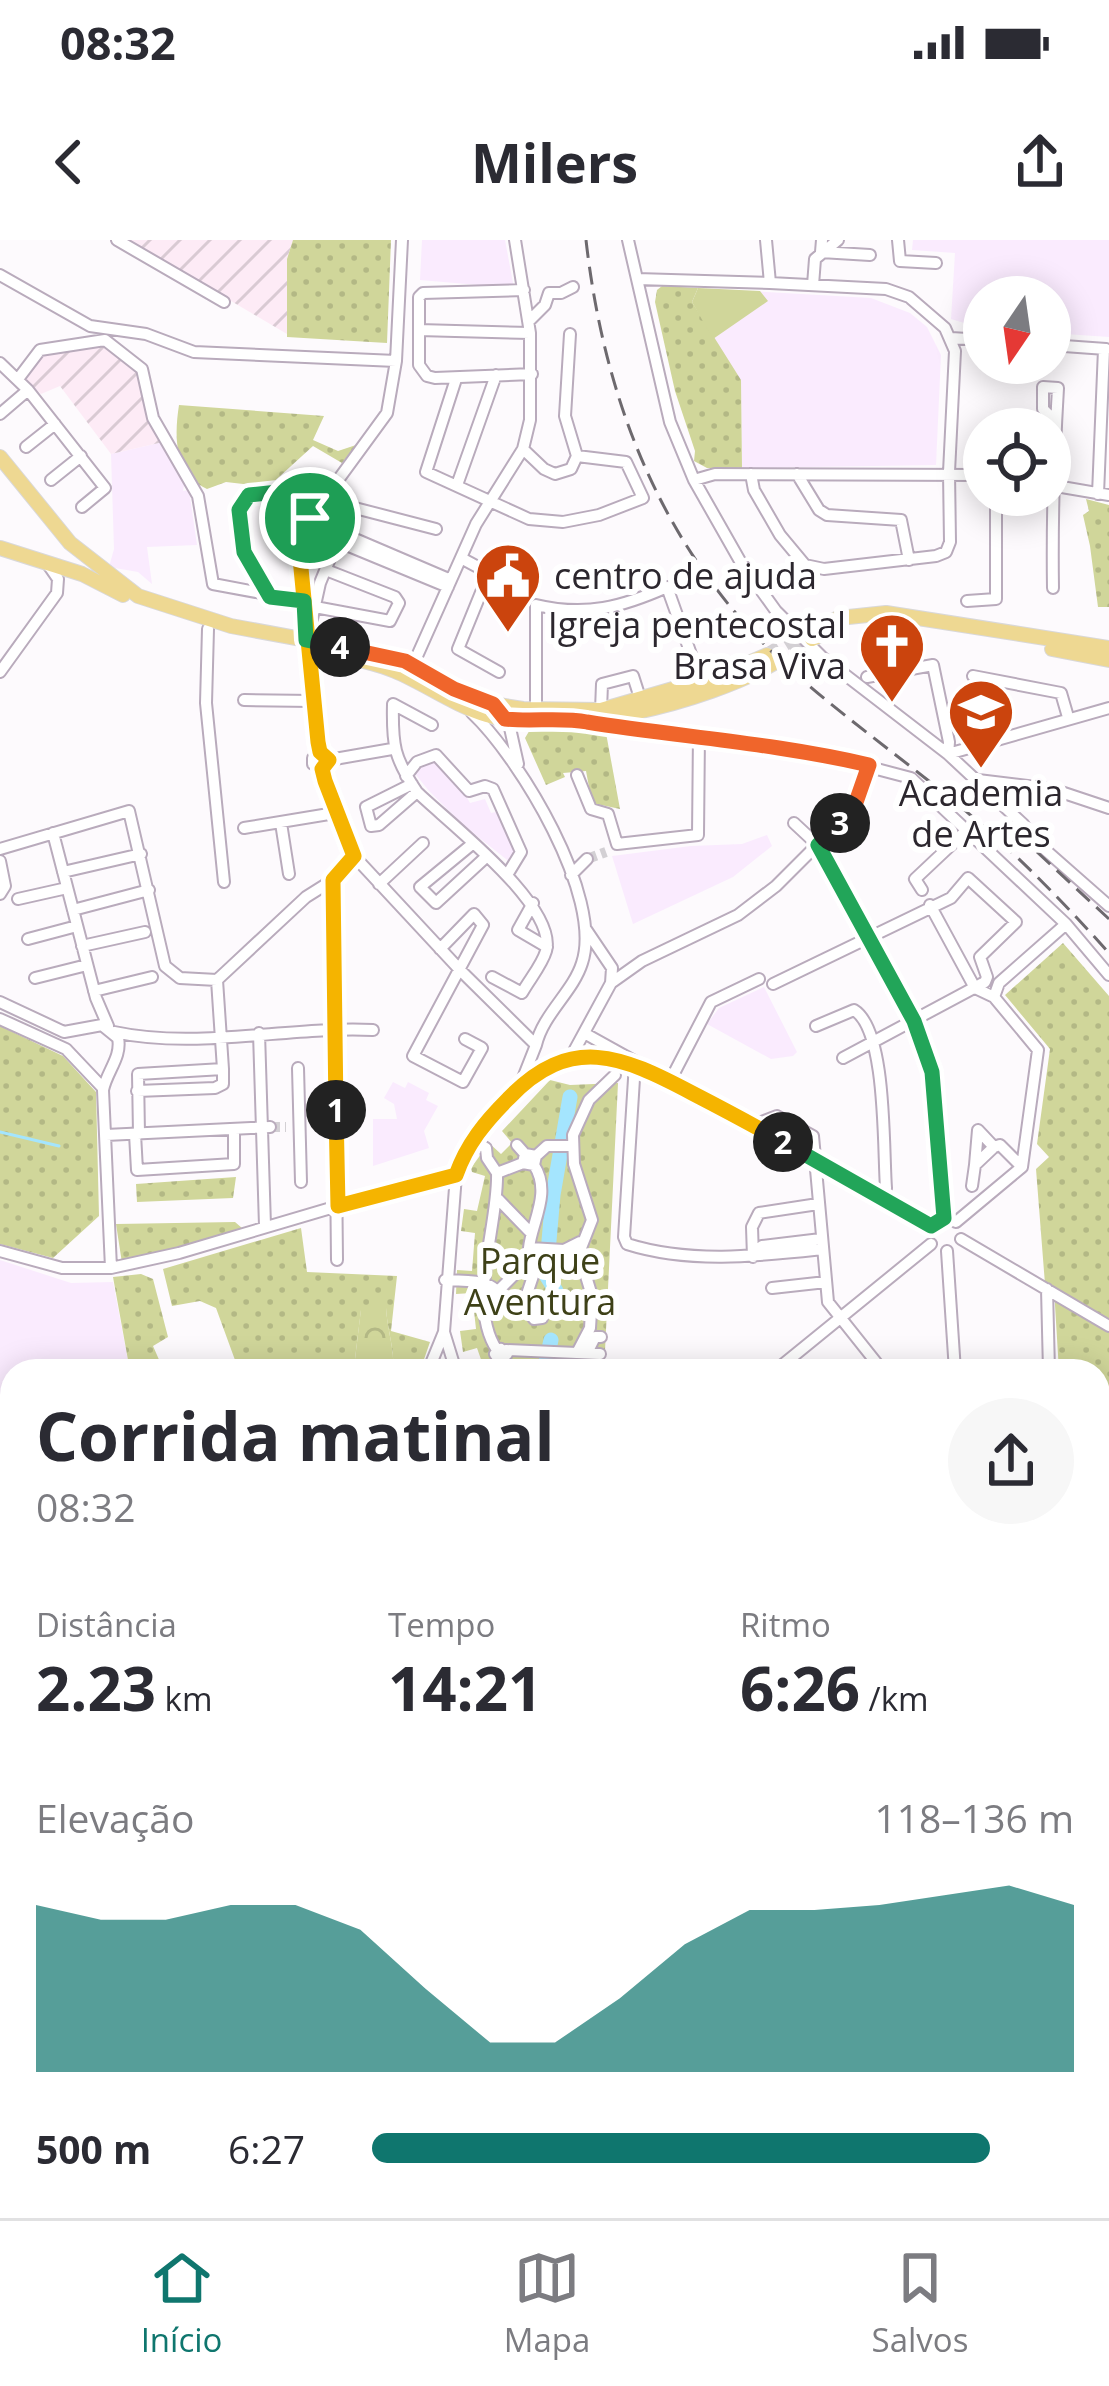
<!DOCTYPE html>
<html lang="pt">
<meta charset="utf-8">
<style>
body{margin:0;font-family:"Open Sans",sans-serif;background:#f7f7f7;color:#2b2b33;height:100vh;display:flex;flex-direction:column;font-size:45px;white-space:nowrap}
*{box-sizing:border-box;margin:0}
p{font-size:39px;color:#7c7c81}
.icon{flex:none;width:66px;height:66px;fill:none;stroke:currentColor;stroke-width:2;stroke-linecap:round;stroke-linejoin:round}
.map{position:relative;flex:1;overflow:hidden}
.drawer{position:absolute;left:0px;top:1119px;width:1110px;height:861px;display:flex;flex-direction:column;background:#fff;border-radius:36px 36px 0 0;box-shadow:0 6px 30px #0003}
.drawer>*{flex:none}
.needle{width:78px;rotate:193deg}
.fabs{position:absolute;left:963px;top:36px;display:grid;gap:24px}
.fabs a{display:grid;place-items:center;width:108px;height:108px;border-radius:50%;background:#fff;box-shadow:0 6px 30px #0003;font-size:60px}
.pin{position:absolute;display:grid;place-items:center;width:102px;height:102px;color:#fff;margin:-51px;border:6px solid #fff;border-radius:50%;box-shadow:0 3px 12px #0007}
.km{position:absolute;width:60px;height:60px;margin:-30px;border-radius:50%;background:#222;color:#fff;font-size:33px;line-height:60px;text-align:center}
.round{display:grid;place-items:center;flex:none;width:126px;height:126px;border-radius:63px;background:#f7f7f7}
.summary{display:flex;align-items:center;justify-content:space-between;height:204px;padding:0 36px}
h1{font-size:66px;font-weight:700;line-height:90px}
.metrics{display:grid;grid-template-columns:repeat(3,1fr);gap:18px;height:204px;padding:12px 36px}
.metrics div{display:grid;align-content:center}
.metrics b{font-size:60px;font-weight:700}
.metrics small{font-size:33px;font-weight:400}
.metrics p{font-size:33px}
.chart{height:336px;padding:24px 36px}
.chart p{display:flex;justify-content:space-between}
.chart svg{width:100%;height:216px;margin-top:12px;fill:#0f766e;opacity:.7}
ul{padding:0 36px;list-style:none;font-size:39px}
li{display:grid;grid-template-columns:192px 144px 1fr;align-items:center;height:90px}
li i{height:30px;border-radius:15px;background:#0f766e}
.status{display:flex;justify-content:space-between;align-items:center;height:84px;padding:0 60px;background:#fff;direction:ltr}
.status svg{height:33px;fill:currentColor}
header{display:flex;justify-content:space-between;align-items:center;height:156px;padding:0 36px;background:#fff;font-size:54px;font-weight:700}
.dock{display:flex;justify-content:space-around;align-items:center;height:168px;border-top:3px solid #e1e1e2;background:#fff;font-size:33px;color:#7c7c81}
.dock a{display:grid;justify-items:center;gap:6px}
.dock .on{color:#0f766e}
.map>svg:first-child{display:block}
.built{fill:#faebfe}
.industrial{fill:url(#industrial-furrows)}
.green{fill:url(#green-dots)}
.forest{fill:url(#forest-crowns)}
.pitch{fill:#d0d69a}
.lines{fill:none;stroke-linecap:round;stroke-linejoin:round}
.stream{stroke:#a4e5fe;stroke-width:3}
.river{stroke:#a4e5fe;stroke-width:15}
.minor-tunnel{stroke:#d3d0d4;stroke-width:10;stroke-dasharray:10 5;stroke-linecap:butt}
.major-tunnel{stroke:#d3d0d4;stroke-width:14;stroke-dasharray:14 7;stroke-linecap:butt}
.minor-casing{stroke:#b9abbc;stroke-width:14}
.major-casing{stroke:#d9d8d9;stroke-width:16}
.minor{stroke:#fff;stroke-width:10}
.major{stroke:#eed892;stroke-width:14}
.rail{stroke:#6d696e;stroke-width:3;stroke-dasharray:18 9;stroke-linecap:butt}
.split-1-casing{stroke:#fff;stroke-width:24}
.split-2-casing{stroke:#fff;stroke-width:24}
.split-3-casing{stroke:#fff;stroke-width:24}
.split-4-casing{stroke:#fff;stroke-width:24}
.split-5-casing{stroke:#fff;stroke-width:24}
.split-1{stroke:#f5b400;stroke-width:15}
.split-2{stroke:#f5b400;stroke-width:15}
.split-3{stroke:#22a559;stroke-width:15}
.split-4{stroke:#f0652b;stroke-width:15}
.split-5{stroke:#22a559;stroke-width:15}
.labels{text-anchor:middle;stroke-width:12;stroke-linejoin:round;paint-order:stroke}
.poi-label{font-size:36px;fill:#2c272e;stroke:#fff;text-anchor:start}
.park-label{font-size:36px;fill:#3e4118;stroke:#fff}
</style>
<div class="status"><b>08:32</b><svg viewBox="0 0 49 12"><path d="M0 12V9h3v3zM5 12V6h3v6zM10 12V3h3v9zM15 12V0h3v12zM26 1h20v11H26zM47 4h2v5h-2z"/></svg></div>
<header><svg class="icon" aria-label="back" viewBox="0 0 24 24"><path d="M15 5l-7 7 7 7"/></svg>Milers<svg class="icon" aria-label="share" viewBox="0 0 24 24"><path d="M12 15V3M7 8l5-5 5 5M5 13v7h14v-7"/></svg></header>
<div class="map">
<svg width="1109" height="1978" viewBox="0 0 1109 1978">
<defs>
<pattern id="industrial-furrows" width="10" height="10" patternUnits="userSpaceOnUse" patternTransform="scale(3)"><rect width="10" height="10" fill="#fdebf6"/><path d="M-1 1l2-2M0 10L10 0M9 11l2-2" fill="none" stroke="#d9cad3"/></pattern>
<pattern id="green-dots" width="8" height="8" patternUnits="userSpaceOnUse" patternTransform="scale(3)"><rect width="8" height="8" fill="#d0d69a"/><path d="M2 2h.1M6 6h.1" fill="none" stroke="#b3b885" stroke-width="1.8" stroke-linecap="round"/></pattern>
<pattern id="forest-crowns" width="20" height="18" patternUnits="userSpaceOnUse" patternTransform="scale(3)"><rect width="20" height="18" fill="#d0d69a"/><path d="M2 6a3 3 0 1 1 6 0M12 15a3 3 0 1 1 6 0" fill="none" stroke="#b3b885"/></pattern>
</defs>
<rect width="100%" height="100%" fill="#fdfafd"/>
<path class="built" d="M422,0H505L514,48L420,40Z
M913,0H1109V97L1050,93V57H984V89L951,79L955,13L912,10Z
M698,48L871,58L910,73L927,87L941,115L936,225L742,228L741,140L713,99Z
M163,202L185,240L183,251L189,250L197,305L147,307L152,344L138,332L109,327L114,309L111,214Z
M431,520L460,545L470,563L485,559L491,573L496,572L514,611L511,623L463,585L429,551L416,535L418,528Z
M767,595L772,606L733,637L633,684L612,616L691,606L742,604Z
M764,747L797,812L793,816L771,819L707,784L719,768Z
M393,842L405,848L408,842L429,853L426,860L438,866L424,891L429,908L373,926V879H397L394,864L384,858Z
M0,1020L71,1043L113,1042L130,1131H12V1231L0,1236Z
M12,1853V1968H144L146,1978H0V1871Z"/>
<path class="industrial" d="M128,0H293L287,19V94Z
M102,101L129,121L139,135L163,202L111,214L60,146L41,154L26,140L42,115Z"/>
<path class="green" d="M293,0H391L387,103L287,97V19Z
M662,46L698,48L692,62L741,140L742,228H707L694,221L695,211L675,151L655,62L657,50Z
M179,165L324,176L313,200L338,211L356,205L342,223L313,206L268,247L226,242L207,249C174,233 174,197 179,165Z
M1086,259L1109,265V367H1098L1090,306L1083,275L1089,271Z
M531,488L606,493L620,569L592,563L586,531L563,533L565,537L546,545L525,498Z
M1063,703L1109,756V1312L1098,1313V1131H1059L1054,1049L1045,1044L1036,929L1049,917L1037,904L1050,809L1005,755Z
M0,786L63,816L96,852L99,976L53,1018L0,1004Z
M550,840L570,845L618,843L604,1131H485L477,1108L463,1112L460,1091L476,1089L472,1053L456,1054L457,1030L472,1031L475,993L461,991L464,969L477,971L485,936L472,932L471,928L489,903L501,914L512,903L502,891Z
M236,937L233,958L137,962L136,944Z
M235,982L242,988L122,1023L116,984Z
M301,988L307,1032L397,1036L391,1091L430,1102L420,1131H393C395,1110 387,1089 386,1068L361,1070L355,1119L372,1131H239L216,1068L200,1061L172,1066L163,1029Z
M141,1034L153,1039L168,1097L153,1106L164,1131H130L113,1037Z
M0,1297L12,1304V1521L0,1523Z"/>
<path class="forest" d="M386,1067C387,1089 395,1110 393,1131H372L355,1119L361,1069Z"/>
<path class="pitch" d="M698,48L760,51L768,61L713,99L692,62Z
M12,1521V1659L0,1678V1523Z"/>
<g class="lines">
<path class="stream" d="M0,892L59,906"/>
<path class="river" d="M556,1051L546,1035L553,955L570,857
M544,1131L551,1100"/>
<path class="minor-tunnel" d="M587,619L606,612
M270,887H286"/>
<path class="major-tunnel" d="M767,415L805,392
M774,423L812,399"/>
<g class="minor-casing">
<path id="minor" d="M117,0L224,62
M628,0L670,182L694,240L740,321L776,371L822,417L948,514L1023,584L1034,600L1109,666
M822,0L821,12L870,15
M898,0L900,21L936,23
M0,35L90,86L146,94L194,112L396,121
M637,39L770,43
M813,45L815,19L838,0
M524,50L423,53L419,57V125L427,136L435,138L532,134
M529,81L545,65L549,53H561L573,47
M419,90L530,93
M951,98L984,100
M1050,105L1106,109
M0,123L28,150L105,248L82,267
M18,139L40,110L105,100L142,129L153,178L198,256L213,344L304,361
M456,139L426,232L529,279L563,282L599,275L643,258L626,222L577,216
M0,174L28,150
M26,207L55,184
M523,209L544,229L555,234L571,229L577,216L565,176L570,94
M751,234L754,250L780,295L805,325L824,329L936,316L946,312L950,302L949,232L955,111L945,88L909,57L886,49L770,43L766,0
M797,234L819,270L827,275L901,280L909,320
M51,240L81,216
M694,240L715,234L984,235
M457,245L496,135
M1050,245L1109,255
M1098,254L1104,109
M461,318L489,333L458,409L499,432
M448,347L351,307L350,301L355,299L451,340
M1053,348C1052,280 1054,215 1058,148L1043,147V169L1056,182
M270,357L244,312L239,270L249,255L278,252L311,277
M967,361L996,359V255
M315,367L390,381L399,363L395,357L326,330
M305,384L312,379L320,343L351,267L436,289
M208,389L206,463L224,642
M0,432L57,353L58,339L49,326
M409,434L476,284L523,209L530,180V93L515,0
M973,436L1061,453L1068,477
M867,437L933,425L949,502L948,514L1109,468
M244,460L313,461
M536,470V365C586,377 622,367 667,347L702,445
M601,470L602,444L633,436L641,461
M472,473C519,517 604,657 582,723C573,752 543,774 536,805
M501,474L510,488L518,524
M589,482L617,489L661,490L793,507L911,538L1066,684L1109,735
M432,485L393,464C392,505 394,518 417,552C449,583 558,666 546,711C542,725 529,740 522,753L492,737
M320,512L313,518V524L322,529L335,573L354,616L461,731L536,805L521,843
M329,520L392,509
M322,529L329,520L320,512L318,502L299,308L302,290L311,277L387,173L396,121L402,0
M577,535L591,569L608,574L617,604L698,595L699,494
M406,536L417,522L436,515L469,551L485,546L493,549L521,612L507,635
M978,540L1052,549L1109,568
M412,544L366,567L371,586L379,585L417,552
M281,583L289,634
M794,583L824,611L914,781L932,832L943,978
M244,588L335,573
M53,593L96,758L108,786
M471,605L420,647L436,663L486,617
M0,609L129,571L165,726L180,738L217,740
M0,621L5,646L0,654
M63,632L141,614
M571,635L587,619
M379,644L423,603
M922,650L915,639L967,590
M18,659L67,648
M533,663L518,690L547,707
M930,665L975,748L994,757L1038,810L1022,927
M73,670L149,650
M585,688L612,728L611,743
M28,699L77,686
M82,706L145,692
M440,709L474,674L483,685L413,816L463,842L482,808L465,799
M35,738L87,725
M217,740L306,657L333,640
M773,744L951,658L968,638L1016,682L980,717L987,737L985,742L843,818
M94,751L152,737
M994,757L999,743L1066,684
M0,762L64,792L102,785L118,798C122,817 107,831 103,850L111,1028
M0,779L66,809L102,847
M816,786L854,770C887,790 883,909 886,948L882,959
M114,792C198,810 288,786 373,790
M259,793L265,986
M584,793L931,986
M565,821L573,813L611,743L642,721L738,675L776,646L854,568L869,525
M635,823L624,997L627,1004C690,1024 758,1016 823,1009
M298,828L301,942
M670,841L711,762L759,739
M137,851L215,848L223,844V829
M754,885L777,876L813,896L828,1062L883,1131
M135,894L137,930L234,924V889
M139,894L138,834L223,829L217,740
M106,895L270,887
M472,900L486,908L487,918L497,933L523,923
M517,905L525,914L536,916L534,925L523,923L525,914
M994,907L975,925L978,890L994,907L1000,905L1022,927
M536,916L547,906H572
M497,933C499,984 466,1064 497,1110
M972,946L975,925
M498,959L529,991
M956,982L1022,927
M961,999L1109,1086
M530,1008L564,1010L580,1002
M0,1011L62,1028H111L179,1013L436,937L456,935
M947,1011L955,1131
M754,1013L762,1006L821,999
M753,1017L752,987L759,973L818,964
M337,1020L333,640L354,616
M445,1040C471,1042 495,1037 505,1064L528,1070L534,1079L542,1078L543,1065H530
M772,1048L826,1042
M500,1049L527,1022
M1047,1049L1049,1131
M527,1054L534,1033C514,1001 558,962 534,925
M444,1092L456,1131
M601,1097H595L590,1107L579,1109L590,1088L592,1056L579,1013L592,980L574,924L573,895L589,860L615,835
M501,1109L507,1114L500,1121L495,1114Z
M506,1110L600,1114
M428,1131L444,1092L456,935L472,900L520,846L550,827L587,815L635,823
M775,1131L931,1004
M0,1286L12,1293
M1098,1321L1109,1320
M1098,1425L1109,1430
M1098,1508L1109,1513
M1098,1590L1109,1593
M1098,1670L1109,1672
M0,1705L12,1711
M1098,1751L1109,1750
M0,1768L12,1749
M0,1842L12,1823
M1098,1929L1109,1930
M159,1968L160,1978
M525,1968V1978
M973,1968V1972L1058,1977V1968
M172,1978L191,1968
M253,1978L265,1968
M396,1978L400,1968
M406,1978L410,1968
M454,1978L465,1968
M652,1978L662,1968
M771,1978L772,1968
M784,1978L792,1968
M917,1978V1968"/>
</g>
<g class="major-casing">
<path id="major" d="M0,217L70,303L138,356L231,386L388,415L454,449L493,464L523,469L601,470L721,435L767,415
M0,308L82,334L123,355
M805,392L839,378L886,373L1109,408
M812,399L840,387
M305,409C334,416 367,419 395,431C426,444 454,465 487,475C563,499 707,462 774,423
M1052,409L1109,420"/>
</g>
<use href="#minor" class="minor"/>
<use href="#major" class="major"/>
<path class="rail" d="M586,0C603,150 655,292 762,402C818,459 884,504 945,554C1005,602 1058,656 1109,713
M1037,612L1109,679"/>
</g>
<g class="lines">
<g class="split-1-casing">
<path id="split-1" d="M310,278L302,290L299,308L318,502L320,512L329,520L322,529L325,541L354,616L333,640L336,870"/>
</g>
<g class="split-2-casing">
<path id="split-2" d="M336,870L338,966L456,935C467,904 485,882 508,859C571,793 622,816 692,853C723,869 753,885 783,902"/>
</g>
<g class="split-3-casing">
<path id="split-3" d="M783,902L931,986L944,978L932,832L914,781L818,605L840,583"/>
</g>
<g class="split-4-casing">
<path id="split-4" d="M340,407L405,421L454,449L493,464L505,479C532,482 561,477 587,482C681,497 775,503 869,525L854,568L840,583"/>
</g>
<g class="split-5-casing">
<path id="split-5" d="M310,278L278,252L249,255L239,270L244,312L270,357L304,361L306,400L340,407"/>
</g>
<use href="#split-1" class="split-1"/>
<use href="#split-2" class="split-2"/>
<use href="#split-3" class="split-3"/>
<use href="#split-4" class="split-4"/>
<use href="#split-5" class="split-5"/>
</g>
<defs>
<g id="civic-pin" transform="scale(3.45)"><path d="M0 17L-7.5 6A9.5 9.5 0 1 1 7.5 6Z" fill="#cb440d" stroke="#fff"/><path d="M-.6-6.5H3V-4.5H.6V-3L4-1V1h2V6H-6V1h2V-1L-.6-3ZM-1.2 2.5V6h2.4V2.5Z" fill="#fff"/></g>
<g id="church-pin" transform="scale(3.45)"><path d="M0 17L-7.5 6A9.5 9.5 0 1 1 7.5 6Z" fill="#cb440d" stroke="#fff"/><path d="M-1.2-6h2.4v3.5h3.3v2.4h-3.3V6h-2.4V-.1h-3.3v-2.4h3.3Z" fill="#fff"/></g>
<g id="university-pin" transform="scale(3.45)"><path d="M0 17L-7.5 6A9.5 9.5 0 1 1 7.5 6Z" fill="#cb440d" stroke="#fff"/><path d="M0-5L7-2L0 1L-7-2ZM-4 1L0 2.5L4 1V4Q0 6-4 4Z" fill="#fff"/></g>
</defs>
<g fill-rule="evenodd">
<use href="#civic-pin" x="508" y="336"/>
<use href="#church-pin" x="892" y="406"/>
<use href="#university-pin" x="981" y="472"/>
</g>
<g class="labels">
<g class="poi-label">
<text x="554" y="349">centro de ajuda</text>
<text x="846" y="398" text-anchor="end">Igreja pentecostal<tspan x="846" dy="41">Brasa Viva</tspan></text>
<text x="981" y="566" text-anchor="middle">Academia<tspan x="981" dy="41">de Artes</tspan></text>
</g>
<g class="park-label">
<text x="540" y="1034">Parque<tspan x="540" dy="41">Aventura</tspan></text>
</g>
</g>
</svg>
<div class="fabs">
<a><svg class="needle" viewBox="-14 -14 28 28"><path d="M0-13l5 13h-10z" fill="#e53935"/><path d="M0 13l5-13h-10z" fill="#7c7c81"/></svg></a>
<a><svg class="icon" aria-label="locate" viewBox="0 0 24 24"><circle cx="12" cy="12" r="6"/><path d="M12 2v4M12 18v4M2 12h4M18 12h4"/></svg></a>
</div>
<div class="pin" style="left:310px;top:278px;background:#1e9e55"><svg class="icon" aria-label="arrive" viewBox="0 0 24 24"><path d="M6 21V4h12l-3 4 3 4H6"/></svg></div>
<b class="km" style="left:336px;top:870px">1</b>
<b class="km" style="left:783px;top:902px">2</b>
<b class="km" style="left:840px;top:583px">3</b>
<b class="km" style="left:340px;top:407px">4</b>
<section class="drawer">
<div class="summary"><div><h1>Corrida matinal</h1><p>08:32</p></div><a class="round"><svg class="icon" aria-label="share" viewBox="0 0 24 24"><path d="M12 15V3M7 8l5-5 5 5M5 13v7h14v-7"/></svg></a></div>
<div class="metrics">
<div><p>Distância</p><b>2.23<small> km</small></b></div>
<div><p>Tempo</p><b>14:21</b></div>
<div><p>Ritmo</p><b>6:26<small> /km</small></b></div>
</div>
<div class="chart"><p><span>Elevação</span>118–136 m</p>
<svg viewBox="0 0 160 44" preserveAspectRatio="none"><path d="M0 44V10L10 13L20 13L30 10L40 10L50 15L60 27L70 38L80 38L90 29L100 18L110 11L120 11L130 10L140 8L150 6L160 10V44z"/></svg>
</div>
<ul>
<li><b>500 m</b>6:27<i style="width:88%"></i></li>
</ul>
</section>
</div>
<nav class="dock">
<a class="on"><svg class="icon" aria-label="home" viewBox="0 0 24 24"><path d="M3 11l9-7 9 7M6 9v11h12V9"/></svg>Início</a>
<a><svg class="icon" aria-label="map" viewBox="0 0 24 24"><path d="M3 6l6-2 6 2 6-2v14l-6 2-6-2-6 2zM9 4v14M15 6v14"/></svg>Mapa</a>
<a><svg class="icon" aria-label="saved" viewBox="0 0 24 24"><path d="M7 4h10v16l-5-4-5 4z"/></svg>Salvos</a>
</nav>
